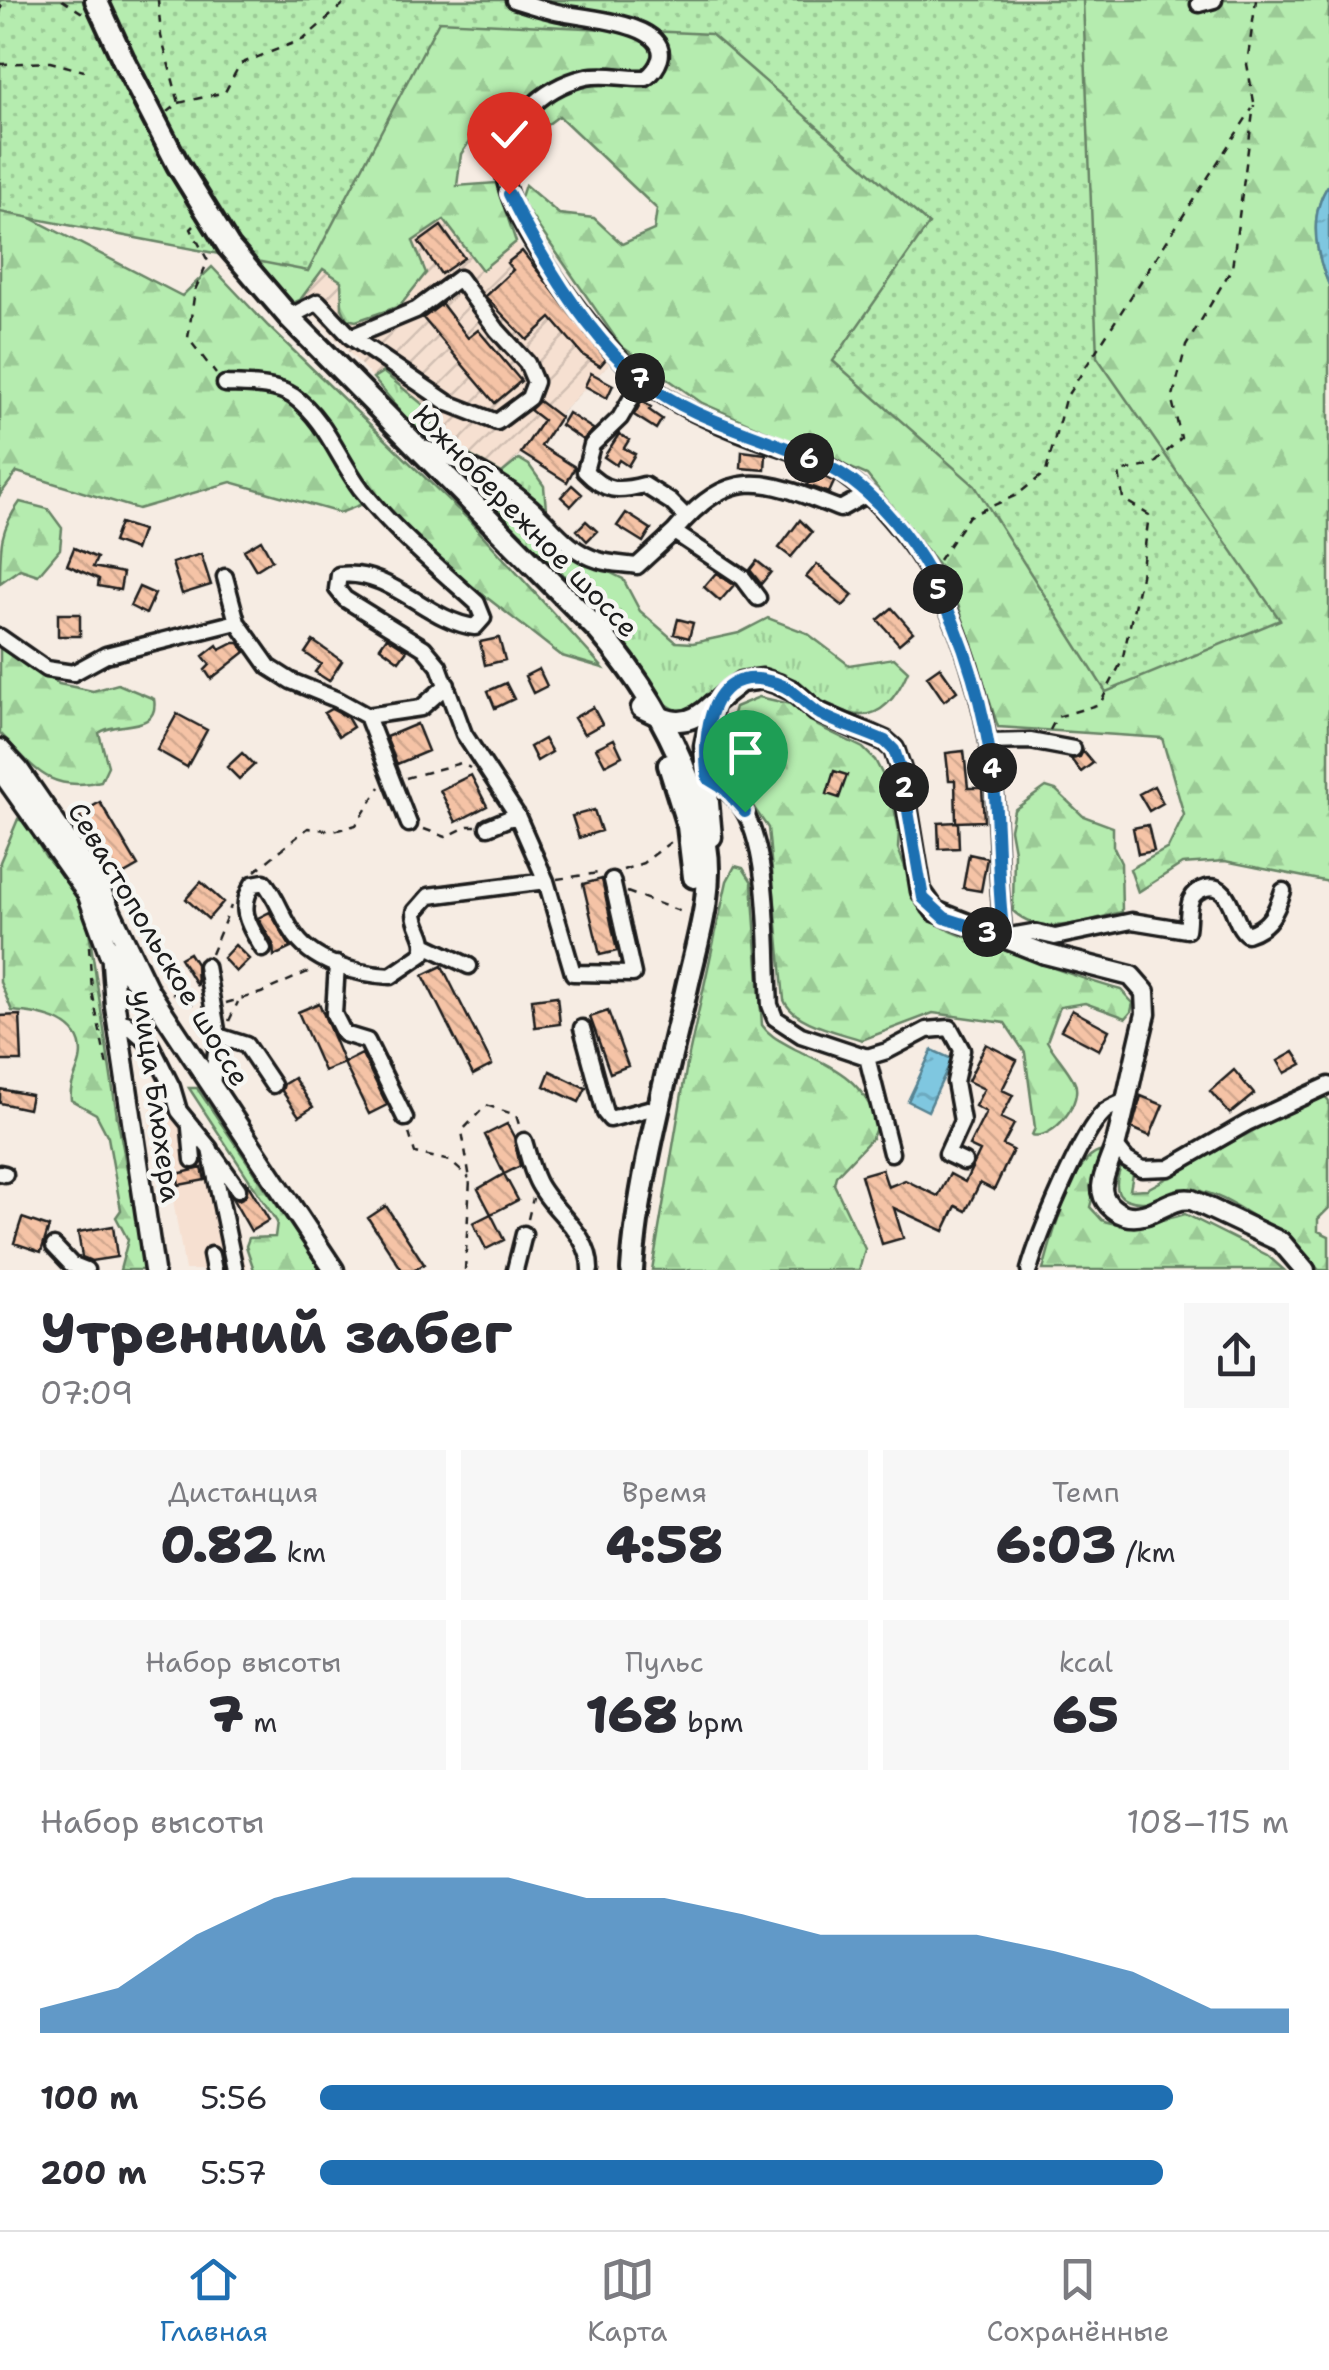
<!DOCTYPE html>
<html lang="ru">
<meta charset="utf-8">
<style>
body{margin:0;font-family:"Shantell Sans",sans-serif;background:#f7f7f7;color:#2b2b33;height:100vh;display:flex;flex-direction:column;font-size:38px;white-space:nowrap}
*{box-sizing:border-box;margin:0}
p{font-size:32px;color:#7c7c81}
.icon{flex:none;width:55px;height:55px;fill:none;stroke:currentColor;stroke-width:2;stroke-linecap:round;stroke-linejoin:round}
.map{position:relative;height:1270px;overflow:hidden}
.panel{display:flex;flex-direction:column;background:#fff;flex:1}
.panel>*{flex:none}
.pin{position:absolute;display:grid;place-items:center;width:85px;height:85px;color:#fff;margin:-102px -42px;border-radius:50% 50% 50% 0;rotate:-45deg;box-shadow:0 0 10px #0007}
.pin .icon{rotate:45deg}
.km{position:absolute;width:50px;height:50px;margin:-25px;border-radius:50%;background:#222;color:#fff;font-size:28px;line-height:50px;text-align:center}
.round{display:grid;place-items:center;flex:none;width:105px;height:105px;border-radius:0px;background:#f7f7f7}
.headline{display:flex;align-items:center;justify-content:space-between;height:170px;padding:0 40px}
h1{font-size:55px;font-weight:800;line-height:75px}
.figures{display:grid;grid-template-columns:repeat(3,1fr);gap:15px;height:170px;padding:10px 40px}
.figures div{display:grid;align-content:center;border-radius:0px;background:#f7f7f7;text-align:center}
.figures b{font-size:50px;font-weight:800}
.figures small{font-size:28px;font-weight:400}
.figures p{font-size:28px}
.chart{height:280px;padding:20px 40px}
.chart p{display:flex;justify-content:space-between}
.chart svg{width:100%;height:180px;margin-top:10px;fill:#1f6fb2;opacity:.7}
ul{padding:0 40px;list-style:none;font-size:32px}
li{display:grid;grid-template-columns:160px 120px 1fr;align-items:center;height:75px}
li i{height:25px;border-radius:12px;background:#1f6fb2}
.menu{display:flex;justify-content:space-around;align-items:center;height:140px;border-top:2px solid #e1e1e2;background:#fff;font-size:28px;color:#7c7c81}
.menu a{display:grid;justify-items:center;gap:5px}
.menu .active{color:#1f6fb2}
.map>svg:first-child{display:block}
.built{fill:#f6e0d1}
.industrial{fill:url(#industrial-furrows)}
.grass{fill:url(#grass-tufts);stroke:#688466;stroke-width:2.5}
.forest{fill:url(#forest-firs);stroke:#688466;stroke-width:2.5}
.park{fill:url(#park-dots);stroke:#688466;stroke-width:2.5}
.water{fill:url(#water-ripples);stroke:#578392;stroke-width:2.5}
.building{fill:url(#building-back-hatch);stroke:#1c1c1c;stroke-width:2.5}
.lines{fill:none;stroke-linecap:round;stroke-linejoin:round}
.minor-casing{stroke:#1c1c1c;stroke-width:21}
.major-casing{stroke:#1c1c1c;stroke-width:25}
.highway-casing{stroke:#1c1c1c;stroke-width:28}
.path{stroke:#1c1c1c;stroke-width:2.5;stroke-dasharray:8 8;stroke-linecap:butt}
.minor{stroke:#f6f6f2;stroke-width:14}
.major{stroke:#f6f6f2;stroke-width:18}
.highway{stroke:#f6f6f2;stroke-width:20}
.route-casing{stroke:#fff;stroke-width:20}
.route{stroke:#1f6fb2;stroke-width:12}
.labels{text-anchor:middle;stroke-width:9;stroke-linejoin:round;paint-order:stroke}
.street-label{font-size:28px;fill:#1c1c1c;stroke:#f6f6f2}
</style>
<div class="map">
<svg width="1329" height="1270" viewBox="0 0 1329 1270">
<defs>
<pattern id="industrial-furrows" width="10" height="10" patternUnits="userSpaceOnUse" patternTransform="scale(2.5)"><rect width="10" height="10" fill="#f6e0d1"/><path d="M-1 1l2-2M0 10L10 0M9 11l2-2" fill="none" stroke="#d2c0b3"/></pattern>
<pattern id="grass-tufts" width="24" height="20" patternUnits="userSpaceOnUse" patternTransform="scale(2.5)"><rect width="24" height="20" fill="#b5ecaf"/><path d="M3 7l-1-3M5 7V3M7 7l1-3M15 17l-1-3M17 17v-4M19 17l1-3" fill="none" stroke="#9bca96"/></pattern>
<pattern id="forest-firs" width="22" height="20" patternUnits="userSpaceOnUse" patternTransform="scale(2.5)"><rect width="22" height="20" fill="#b5ecaf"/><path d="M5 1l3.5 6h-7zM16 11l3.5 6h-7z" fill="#9bca96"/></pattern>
<pattern id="park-dots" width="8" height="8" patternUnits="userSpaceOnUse" patternTransform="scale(2.5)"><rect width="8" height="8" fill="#b5ecaf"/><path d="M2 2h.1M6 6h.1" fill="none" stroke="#9bca96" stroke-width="1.8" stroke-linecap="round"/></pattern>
<pattern id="water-ripples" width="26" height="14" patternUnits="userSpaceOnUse" patternTransform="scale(2.5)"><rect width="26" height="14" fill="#7fc7e0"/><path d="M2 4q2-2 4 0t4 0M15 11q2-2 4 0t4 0" fill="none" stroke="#6daac0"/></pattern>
<pattern id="building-back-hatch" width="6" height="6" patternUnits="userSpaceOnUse" patternTransform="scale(2.5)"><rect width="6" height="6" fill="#f5c3a6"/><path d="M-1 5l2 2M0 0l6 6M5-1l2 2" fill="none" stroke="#d1a78e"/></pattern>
</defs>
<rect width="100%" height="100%" fill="#f6ece3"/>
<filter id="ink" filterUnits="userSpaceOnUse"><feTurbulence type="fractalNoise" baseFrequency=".01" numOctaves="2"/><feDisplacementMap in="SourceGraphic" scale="20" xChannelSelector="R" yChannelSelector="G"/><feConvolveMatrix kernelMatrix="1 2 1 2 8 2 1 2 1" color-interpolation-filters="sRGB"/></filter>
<g filter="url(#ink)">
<path class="built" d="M154,1087H172L210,1149L229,1194L247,1270H185L173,1200L162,1196L149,1121Z"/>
<path class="industrial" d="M444,219L482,270L516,242L614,359L502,473L462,451L434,424L426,407L383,372L373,378L300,300L323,269L341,281L345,316L356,321L396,308L406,301L426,273L413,241Z"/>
<path class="grass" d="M383,372L426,407L434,425L462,451L502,473L519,459L529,465L544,486L546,509L561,532L589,562L623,579L640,611L676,642L693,643L739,633L768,618L807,633L849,665L894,658L908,671C862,779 797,652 737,673C718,679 706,701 690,713C648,708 644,667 621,638C569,571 500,522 442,460C418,434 396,405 373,378Z"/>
<path class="forest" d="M104,0H1329V184C1308,215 1315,252 1329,285V882L1225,861L1182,864L1138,892L1130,869L1168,848L1184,815L1162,738L998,727L950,580L867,475L702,403L621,346L520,200L525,185L559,214L594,218L622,244L654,230L657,209L559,116L532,136L497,101L461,154L457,186L496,183L516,242L482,270L444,220L413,241L426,273L400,306L356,321L347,319L342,308L341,281L323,269L300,300L286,306L235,241Z
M0,202L182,296L212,267L268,326L466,517L603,668L562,656L365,503L340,513L231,482L138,509L17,472L0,495Z
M20,502L48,509L62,528L60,549L38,575L20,569L0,583C0,546 0,529 20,502Z
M0,646L59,684L93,691L118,684L154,699C160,734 115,720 99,733L108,766L101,781C48,793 35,768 0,733Z
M759,697L790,704L818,726L863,748L875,760L890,789L899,831L898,848L922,913C946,933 973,939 1001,949C1041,963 1080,979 1121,990L1133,1003L1131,1012L1126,1018L1085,1003L1060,1007L1047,1041C1055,1055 1067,1067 1074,1081C1085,1100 1053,1141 1032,1135L1035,1128L1025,1053L1005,1023L933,1013L862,1040C839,1032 794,1024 784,1000L768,828L748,799L718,766L735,707Z
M1046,787L1056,790L1083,816L1113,827V846L1121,863L1122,912C1087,920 1044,939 1013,911L1014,851L1010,829L1014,810Z
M18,819L25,822L46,857L79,895L86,911L117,1116L146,1270H120L128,1240L116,1217L121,1210L108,1137L96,1114L71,1100C69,1085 77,1074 80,1061C88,1021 41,1013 12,1011L0,982V862Z
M735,866L743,868L752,882L762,1025C770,1037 783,1042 795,1049C836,1069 860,1077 878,1123L872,1138L836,1176L834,1184L865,1249L859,1270H652L687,1064L727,881Z
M189,1088H197L321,1270H254L246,1246L249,1238L275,1237L277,1222Z
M1322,1093L1329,1101V1208L1318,1219V1231L1329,1236V1270H1319C1298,1247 1226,1191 1196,1191C1173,1191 1150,1209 1126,1199C1112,1193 1117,1176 1122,1165L1134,1169L1130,1190L1147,1189Z
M1099,1152L1102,1159L1090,1207C1091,1208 1101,1219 1102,1220C1121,1229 1166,1220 1185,1214L1267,1255L1284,1270H1043C1051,1242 1070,1161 1099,1152Z"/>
<path class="park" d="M0,0H1083L1097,357L1280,620L1106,692L975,486L833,361L929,224L711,34L439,21L308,271L0,212Z"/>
<path class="water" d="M1329,184V285C1315,252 1308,215 1329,184Z
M932,1050L952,1059L928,1111L908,1101Z"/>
<path class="building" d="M482,130L492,132L487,156L477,153Z
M441,226L464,258L441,274L419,242Z
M522,251L606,359L600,366L583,355L551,318L527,340L485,296L513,270L507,263Z
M442,304L468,338L478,330L521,381L495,403L423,318Z
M591,373L613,385L607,398L585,386Z
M539,401L560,417L541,446L575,467L567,482L521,453L543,420L530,410Z
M642,401L651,407L649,410L662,419L656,429L634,415Z
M568,413L593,429L583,440L561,425Z
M619,434L629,440L624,448L635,454L628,466L619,460L616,465L604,457Z
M742,451L766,454L765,470L741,468Z
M814,472L834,482L829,493L807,485Z
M572,485L582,494L571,506L561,497Z
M626,513L651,529L643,542L617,526Z
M800,520L812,532L791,557L779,548Z
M586,521L597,531L587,541L577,530Z
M120,523L142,530L135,550L113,542Z
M261,540L272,560L256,570L244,550Z
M74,548L97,558L93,567L123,573L120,590L98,586L99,579L67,565Z
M201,554L211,585L182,594L172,563Z
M757,561L771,572L761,584L750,570Z
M817,564L853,595L843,606L806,577Z
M716,573L734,585L720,601L704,587Z
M139,587L155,594L146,614L130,606Z
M892,608L913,632L899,644L878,620Z
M58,614H80V636H58Z
M678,619L693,623L689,638L674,634Z
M387,637L407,650L399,661L380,647Z
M499,638L505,660L485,665L480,642Z
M313,641L342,661L329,681L315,672L321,664L305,653Z
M234,643H239L245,652L211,679L205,670L210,665L203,656L217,645L220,650Z
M940,667L957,691L944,701L927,676Z
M539,669L547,686L533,693L525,676Z
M506,683L514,699L495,708L488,691Z
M593,707L602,724L584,734L574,718Z
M331,709L347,717L353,727L339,736L324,713Z
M177,714L207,730L187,767L157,750Z
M417,724L428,751L397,764L386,737Z
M544,739L552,752L537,761L530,747Z
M614,739L622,756L605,765L596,748Z
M964,751L968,788H982L984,821L956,822L955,780H949L946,753Z
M1083,751L1093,763L1081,772L1071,759L1080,757Z
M242,753L254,765L239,779L227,767Z
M834,771L847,775L839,798L827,794Z
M471,775L487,806L456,822L440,790Z
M1154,786L1163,803L1149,811L1139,794Z
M100,802L138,866L117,878L79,815Z
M594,810L601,831L579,838L572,816Z
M958,822L959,848L939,849L938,823Z
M1148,825L1154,851L1138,854L1133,828Z
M969,854L987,858L981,891L963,888Z
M602,879L617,951L600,955L583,884Z
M201,882L223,902L208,919L186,899Z
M270,912L291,948L274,956L273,944L258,918Z
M235,945L249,959L236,972L223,958Z
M189,953L196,964L197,986L180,958Z
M442,966L492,1065L473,1075L423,975Z
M557,996L560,1024L535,1027L532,999Z
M319,1003L344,1063L324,1071L298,1012Z
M1072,1010L1109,1030L1099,1050L1061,1030Z
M608,1011L628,1066L610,1073L590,1017Z
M20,1015L22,1061H0V1016Z
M986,1044L1017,1060L1002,1090L1013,1095L1001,1118L1014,1124L1003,1145L1013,1150L994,1190L980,1183L966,1211L956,1206L944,1231L894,1208L903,1238L882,1244L861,1175L882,1169L888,1187L905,1180L938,1196L950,1174L965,1182L980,1151L969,1146L986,1112L975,1106L984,1089L968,1081Z
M1294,1052L1302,1064L1285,1073L1278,1061Z
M362,1054L387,1105L369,1114L344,1063Z
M1234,1070L1254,1094L1230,1114L1210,1091Z
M550,1071L586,1088L579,1102L544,1086Z
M294,1078L313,1107L299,1116L282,1091L284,1084Z
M0,1089L31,1095L28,1109L0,1103Z
M1141,1096L1163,1105L1150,1136L1132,1128Z
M507,1124L514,1137L520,1166L504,1174L485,1135Z
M202,1168L205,1180L179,1185L177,1174Z
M504,1174L518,1200L491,1214L478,1189Z
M247,1183L269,1220L251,1231L231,1196L238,1200L245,1197Z
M386,1206L424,1264L415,1270H402L368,1218Z
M491,1214L504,1240L486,1249L473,1223Z
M22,1218L49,1227L41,1252L14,1243Z
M113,1226L117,1257L91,1261L82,1257L78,1232Z"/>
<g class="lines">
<g class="minor-casing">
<path id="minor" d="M514,0C530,5 545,10 561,13C584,18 670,23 660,59C657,68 653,73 646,78C626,79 606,73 586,77C543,87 500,125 504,172C508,225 599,343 640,378C671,405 714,423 753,438C783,449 816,457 843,475C872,495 896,524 916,552C960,615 987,710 994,786C999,837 997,887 1004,937L1033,932L1055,937L1132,921L1187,930C1190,913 1184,894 1206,888C1233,881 1231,924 1247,934C1270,927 1276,912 1283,891
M1199,4L1214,0
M289,317L318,302L351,337L448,403L497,422L529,398L535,382L527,363L497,330L459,278L416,310L351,337
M642,380L620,418L592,445L585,471C605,492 617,492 644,485L671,502L686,517
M225,384C246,385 275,384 293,396C325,419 338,458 361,489C394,531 437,567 477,603L483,618L475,627C427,621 390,568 339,575L337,589L345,599L424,648L439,666L464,734L517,815L546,881L573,973L633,974L612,880
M420,447C459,458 500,480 531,507C553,527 568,551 598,560C610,564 625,564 637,566L674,532
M225,577L237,622
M758,598L743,578L674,532C732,463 766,480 840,509L867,494
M0,637L46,669L73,673L106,655L237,622L269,667L291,681L338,700L367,716L409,824
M367,716L421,708L447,685
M988,742L1030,741L1073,749
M708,779C719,786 731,792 739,803C772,848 766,950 770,1005L775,1018L801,1035L867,1057L887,1051L927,1030L950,1028L962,1050L955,1082L962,1121L947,1154L964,1162
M488,827L517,815
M425,945L469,966
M263,949C249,925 237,910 253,884L264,882C277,898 281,914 292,931C311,963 355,974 391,976L423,954C428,936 415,928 415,912L429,896L546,881
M337,964L334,1014L344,1034L367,1041L405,1118
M206,966L218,1036L212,1085
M117,1022L126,1023L151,1045L172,1087L179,1111L210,1149L235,1270
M582,1028L605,1113L610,1119L648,1109
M218,1036L246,1045L273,1085
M867,1057L891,1153
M190,1128L193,1160
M524,1141C528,1154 531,1169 537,1181C551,1211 591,1233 590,1270
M1115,1145L1127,1160L1142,1169L1169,1168L1247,1123L1329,1085
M213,1154L238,1189
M0,1173L5,1174
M54,1246L71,1264L86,1270
M211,1255L214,1270
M515,1270L524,1234
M1029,1270C1038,1238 1081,1133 1104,1112C1110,1107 1119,1104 1125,1101"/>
</g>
<g class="major-casing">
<path id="major" d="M641,708C671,723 687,729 712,704
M0,749L19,770L97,883L149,991L334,1270
M0,770L87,893L109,953L140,986
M712,837L704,746L713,704L741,682L763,679L778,684L793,691L816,711L885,741L894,749L901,770L921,891L935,911L1045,954L1131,976L1145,992L1146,1014C1135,1057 1127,1100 1116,1143C1112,1157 1103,1173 1102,1187C1102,1201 1113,1211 1125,1215C1151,1222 1168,1196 1192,1200L1281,1242L1305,1270
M111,949L115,1006L154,1270"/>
</g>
<g class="highway-casing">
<path id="highway" d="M96,0L124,61L178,165L229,247L289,317L599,631C651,692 692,765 706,845C714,892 697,942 687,987C667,1077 638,1178 632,1270
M669,765L688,826L694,877"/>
</g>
<path class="path" d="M62,0L84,14
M158,0L161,36L179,103L168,112
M0,13L3,0
M0,64L50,62L84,71
M1254,102L1247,64L1256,0
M179,103L225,92L240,64L304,39L348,0
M194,226L191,229L208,261L195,290L188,338L216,374
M939,560L969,516L1017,495L1046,472L1065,399L1252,109
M1050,730L1057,717L1100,704L1122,661L1141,576L1149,515L1123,499L1119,472L1153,465L1181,438L1172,400L1186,346L1232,268L1254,105
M406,778L461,763L470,768
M424,829L446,837L468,826H477
M623,870L643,863L672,841
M255,871L308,828L334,831L356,825L380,787
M557,879L599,873
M627,892L685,913
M89,946L92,991L107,1067
M211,954L231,906
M172,993L199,1007
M226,1003L261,993L312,970
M229,1021L238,1002
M409,1133L415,1153L450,1161L469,1178
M528,1219L533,1198
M465,1270L470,1179L462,1131L486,1105L516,1115L521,1131"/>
<use href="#minor" class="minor"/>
<use href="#major" class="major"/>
<use href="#highway" class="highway"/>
</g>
</g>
<g class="lines" filter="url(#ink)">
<g class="route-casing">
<path id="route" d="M509,194C541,258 586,334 641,379C700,427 777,436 840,473C877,495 910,538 931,575C965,637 987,715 994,785C999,836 997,886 1004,937L945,918L923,898L901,770L894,750L885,741C864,731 840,725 820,714C804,704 795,689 776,683C710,660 701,734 708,779L726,790L745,812"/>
</g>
<use href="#route" class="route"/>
</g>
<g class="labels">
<g class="street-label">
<text transform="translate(526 521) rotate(46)" y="10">Южнобережное шоссе</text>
<text transform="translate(159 944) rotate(59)" y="10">Севастопольское шоссе</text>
<text transform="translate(157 1096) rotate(82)" y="10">улица Блюхера</text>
</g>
</g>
</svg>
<div class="pin" style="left:745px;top:812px;background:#1e9e55"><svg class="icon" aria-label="arrive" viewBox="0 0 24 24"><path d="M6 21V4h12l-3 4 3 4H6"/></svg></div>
<div class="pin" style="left:509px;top:194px;background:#d93025"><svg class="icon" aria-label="check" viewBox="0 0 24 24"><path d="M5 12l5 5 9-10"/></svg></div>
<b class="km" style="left:904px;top:787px">2</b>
<b class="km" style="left:987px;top:932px">3</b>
<b class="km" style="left:992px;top:768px">4</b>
<b class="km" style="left:938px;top:589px">5</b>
<b class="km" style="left:809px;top:458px">6</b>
<b class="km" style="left:640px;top:378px">7</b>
</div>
<section class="panel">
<div class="headline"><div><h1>Утренний забег</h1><p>07:09</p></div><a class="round"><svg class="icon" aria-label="share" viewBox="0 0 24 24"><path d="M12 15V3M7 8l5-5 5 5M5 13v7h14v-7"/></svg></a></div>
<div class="figures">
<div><p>Дистанция</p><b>0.82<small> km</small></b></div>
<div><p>Время</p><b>4:58</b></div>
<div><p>Темп</p><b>6:03<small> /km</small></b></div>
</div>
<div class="figures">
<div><p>Набор высоты</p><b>7<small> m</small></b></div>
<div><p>Пульс</p><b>168<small> bpm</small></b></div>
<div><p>kcal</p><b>65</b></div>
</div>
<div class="chart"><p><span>Набор высоты</span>108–115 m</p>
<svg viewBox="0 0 160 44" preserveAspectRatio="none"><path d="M0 44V38L10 33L20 20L30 11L40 6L50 6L60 6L70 11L80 11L90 15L100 20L110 20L120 20L130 24L140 29L150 38L160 38V44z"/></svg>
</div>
<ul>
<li><b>100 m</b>5:56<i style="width:88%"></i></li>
<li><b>200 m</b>5:57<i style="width:87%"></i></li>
</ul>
</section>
<nav class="menu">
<a class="active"><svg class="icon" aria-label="home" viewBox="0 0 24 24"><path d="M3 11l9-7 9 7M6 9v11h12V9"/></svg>Главная</a>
<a><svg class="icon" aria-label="map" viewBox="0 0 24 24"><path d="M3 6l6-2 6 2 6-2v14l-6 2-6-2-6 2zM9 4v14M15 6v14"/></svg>Карта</a>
<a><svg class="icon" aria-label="saved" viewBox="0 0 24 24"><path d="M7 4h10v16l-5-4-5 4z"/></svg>Сохранённые</a>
</nav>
